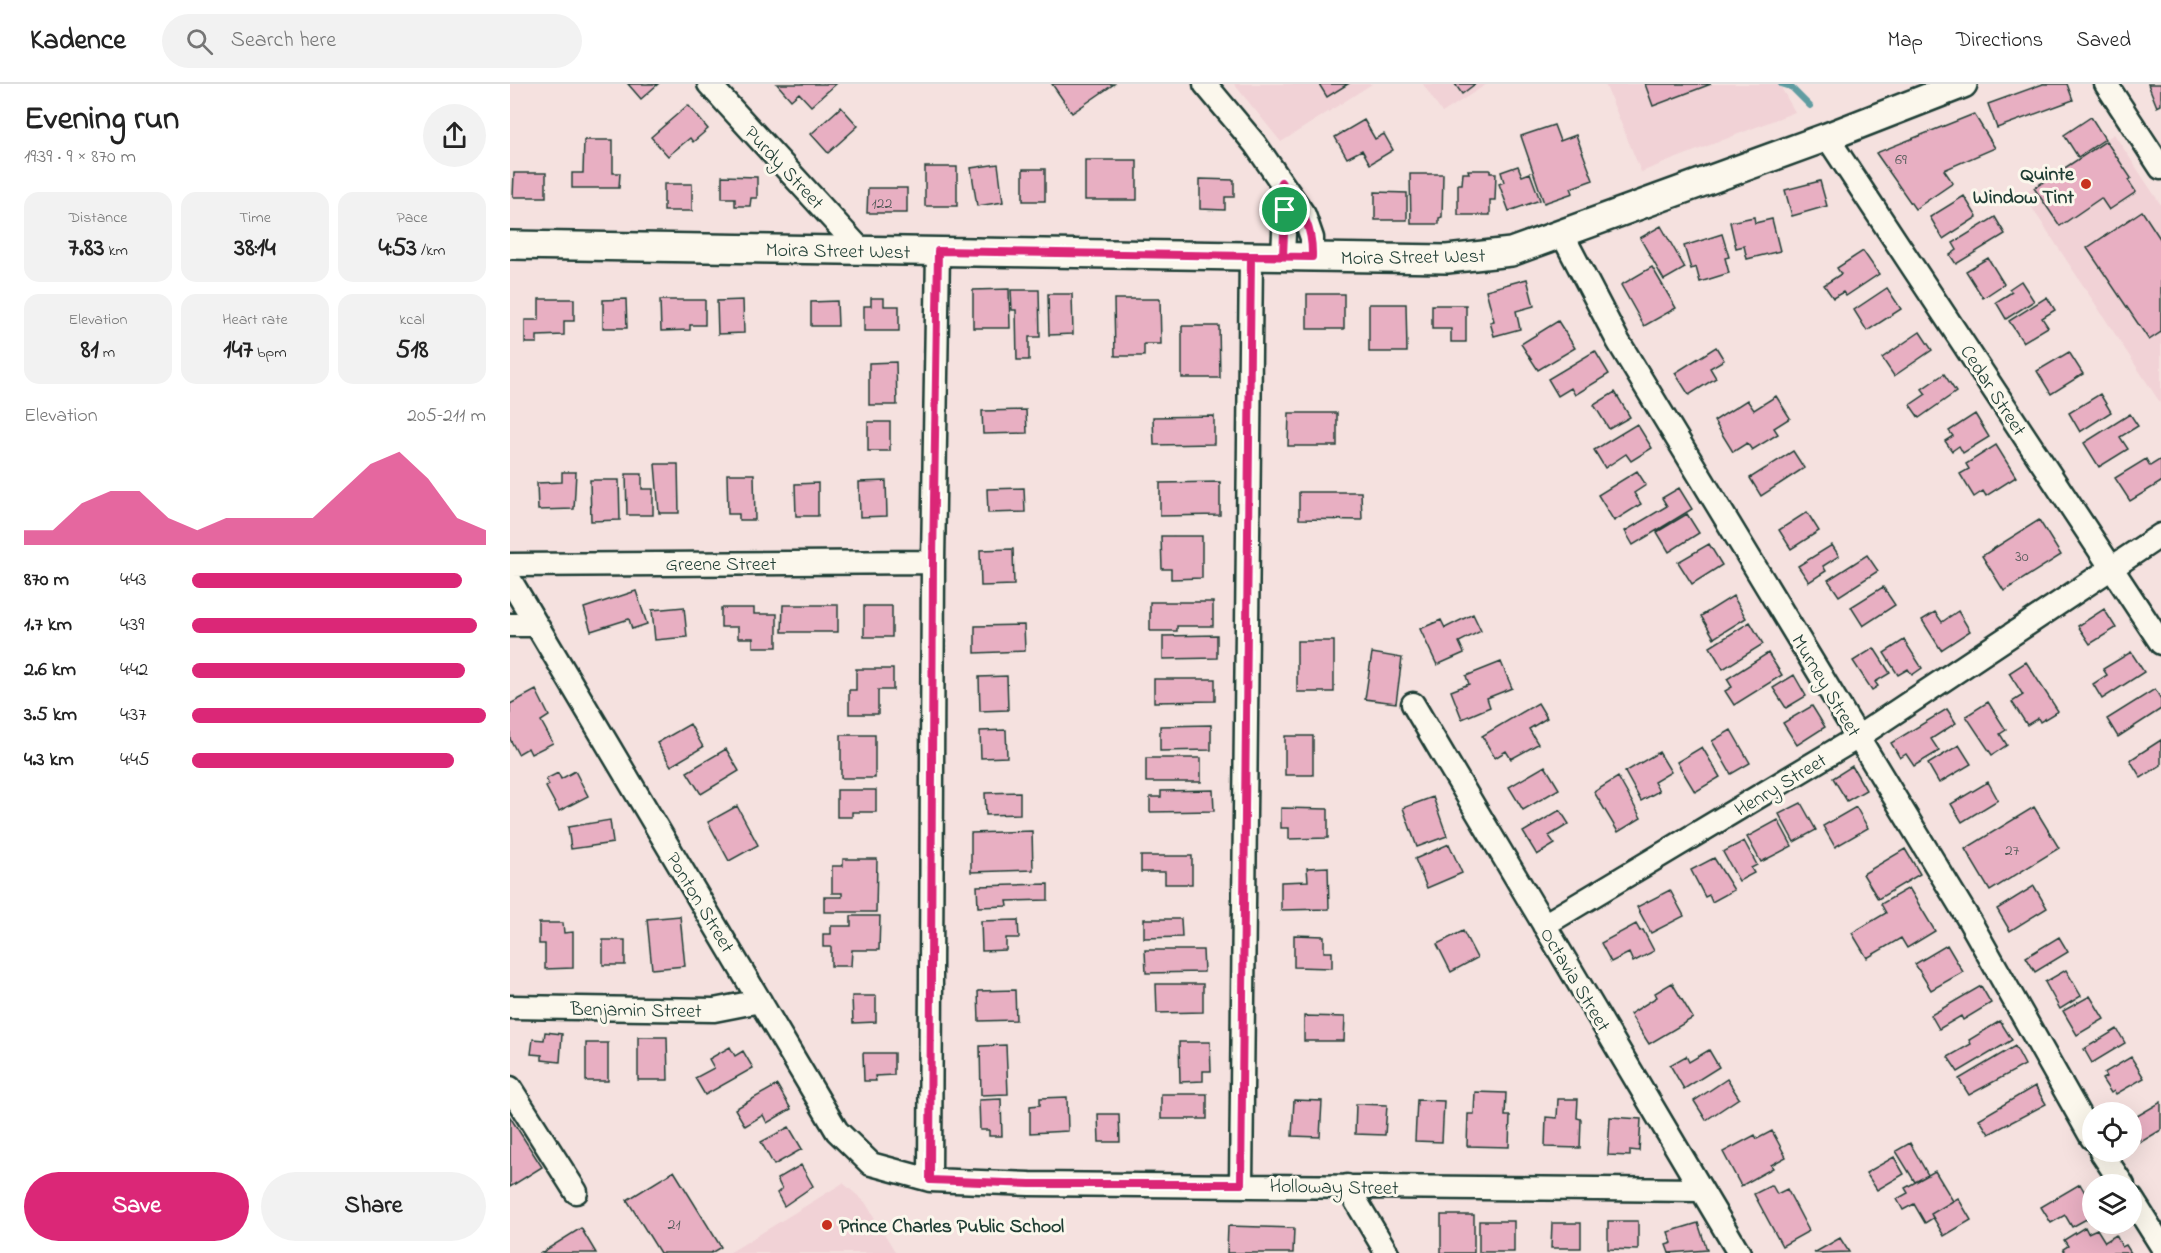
<!DOCTYPE html>
<meta charset="utf-8">
<style>
body{margin:0;font-family:"Indie Flower",sans-serif;background:#f2f2f2;color:#222;height:100vh;display:flex;flex-direction:column;font-size:22px;white-space:nowrap}
*{box-sizing:border-box;margin:0}
p{font-size:20px;color:#767676}
.icon{flex:none;width:33px;height:33px;fill:none;stroke:currentColor;stroke-width:2;stroke-linecap:round;stroke-linejoin:round}
.map{position:relative;flex:1;overflow:hidden}
.details{display:flex;flex-direction:column;background:#fff;width:510px}
.details>*{flex:none}
.tools{position:absolute;left:1572px;top:1018px;display:grid;gap:12px}
.tools a{display:grid;place-items:center;width:60px;height:60px;border-radius:50%;background:#fff;box-shadow:0 6px 24px #0002;font-size:30px}
.pin{position:absolute;display:grid;place-items:center;width:51px;height:51px;color:#fff;margin:-26px;border:3px solid #fff;border-radius:50%;box-shadow:0 2px 6px #0007}
.round{display:grid;place-items:center;flex:none;width:63px;height:63px;border-radius:32px;background:#f2f2f2}
.head{display:flex;align-items:center;justify-content:space-between;height:102px;padding:0 24px}
h1{font-size:33px;font-weight:700;line-height:45px}
.stats{display:grid;grid-template-columns:repeat(3,1fr);gap:9px;height:102px;padding:6px 24px}
.stats div{display:grid;align-content:center;border-radius:15px;background:#f2f2f2;text-align:center}
.stats b{font-size:26px;font-weight:700}
.stats small{font-size:16px;font-weight:400}
.stats p{font-size:16px}
.chart{height:168px;padding:12px 24px}
.chart p{display:flex;justify-content:space-between}
.chart svg{width:100%;height:108px;margin-top:6px;fill:#db2777;opacity:.7}
.action{display:flex;gap:12px;margin-top:auto;padding:12px 24px}
.action a{flex:1;height:69px;border-radius:36px;background:#db2777;color:#fff;font-size:24px;font-weight:700;line-height:69px;text-align:center}
.action a+a{background:#f2f2f2;color:#222}
ul{padding:0 24px;list-style:none;font-size:20px}
li{display:grid;grid-template-columns:96px 72px 1fr;align-items:center;height:45px}
li i{height:15px;border-radius:8px;background:#db2777}
header{display:flex;align-items:center;gap:36px;box-sizing:border-box;height:84px;padding:0 30px;background:#fff;border-bottom:2px solid #e0e0e0}
header strong{font-size:28px}
nav{display:flex;gap:33px;margin-inline-start:auto;font-size:21px}
.search{width:420px;height:54px;background:#f2f2f2;display:flex;align-items:center;gap:15px;box-sizing:border-box;padding:0 21px;border-radius:33px;color:#767676;font-size:22px}
main{display:flex;flex:1;min-height:0}
.map>svg:first-child{display:block}
.built{fill:#f1d2d6}
.lines{fill:none;stroke-linecap:round;stroke-linejoin:round}
.stream{stroke:#619ca1;stroke-width:6}
.building{fill:#e8afc2;stroke:#1f3d34;stroke-width:1.5}
.minor-casing{stroke:#1f3d34;stroke-width:27}
.major-casing{stroke:#1f3d34;stroke-width:32}
.minor{stroke:#fbf7ec;stroke-width:22}
.major{stroke:#fbf7ec;stroke-width:27}
.route-casing{stroke:#fff;stroke-width:12}
.route{stroke:#db2777;stroke-width:8}
.poi-dot{fill:#c8321e;stroke:#fbf7ec;stroke-width:2}
.labels{text-anchor:middle;stroke-width:6;stroke-linejoin:round;paint-order:stroke}
.number-label{font-size:16px;fill:#515a58}
.street-label{font-size:20px;fill:#1f3d34;stroke:#fbf7ec}
.poi-label{font-size:20px;font-weight:bold;fill:#1f3d34;stroke:#fbf7ec;text-anchor:end}
</style>
<header>
<strong>Kadence</strong>
<div class="search"><svg class="icon" aria-label="search" viewBox="0 0 24 24"><circle cx="10" cy="10" r="6"/><path d="M15 15l6 6"/></svg>Search here</div>
<nav><a>Map</a><a>Directions</a><a>Saved</a></nav>
</header>
<main>
<section class="details">
<div class="head"><div><h1>Evening run</h1><p>19:39 · 9 × 870 m</p></div><a class="round"><svg class="icon" aria-label="share" viewBox="0 0 24 24"><path d="M12 15V3M7 8l5-5 5 5M5 13v7h14v-7"/></svg></a></div>
<div class="stats">
<div><p>Distance</p><b>7.83<small> km</small></b></div>
<div><p>Time</p><b>38:14</b></div>
<div><p>Pace</p><b>4:53<small> /km</small></b></div>
</div>
<div class="stats">
<div><p>Elevation</p><b>81<small> m</small></b></div>
<div><p>Heart rate</p><b>147<small> bpm</small></b></div>
<div><p>kcal</p><b>518</b></div>
</div>
<div class="chart"><p><span>Elevation</span>205–211 m</p>
<svg viewBox="0 0 160 44" preserveAspectRatio="none"><path d="M0 44V38L10 38L20 27L30 22L40 22L50 33L60 38L70 33L80 33L90 33L100 33L110 22L120 11L130 6L140 17L150 33L160 38V44z"/></svg>
</div>
<ul>
<li><b>870 m</b>4:43<i style="width:92%"></i></li>
<li><b>1.7 km</b>4:39<i style="width:97%"></i></li>
<li><b>2.6 km</b>4:42<i style="width:93%"></i></li>
<li><b>3.5 km</b>4:37<i style="width:100%"></i></li>
<li><b>4.3 km</b>4:45<i style="width:89%"></i></li>
</ul>
<div class="action"><a>Save</a><a>Share</a></div>
</section>
<div class="map">
<svg width="1651" height="1169" viewBox="0 0 1651 1169">
<rect width="100%" height="100%" fill="#f5e1df"/>
<filter id="ink" filterUnits="userSpaceOnUse"><feTurbulence type="fractalNoise" baseFrequency=".0167" numOctaves="2"/><feDisplacementMap in="SourceGraphic" scale="12" xChannelSelector="R" yChannelSelector="G"/><feConvolveMatrix kernelMatrix="1 2 1 2 8 2 1 2 1" color-interpolation-filters="sRGB"/></filter>
<g filter="url(#ink)">
<path class="built" d="M724,0H862L771,58Z
M913,0H977L932,29Z
M1095,0H1269L1285,28L1131,88Z
M1604,50L1651,121V320L1513,110Z
M333,1099L355,1118L386,1169H219Z"/>
<g class="lines">
<path class="stream" d="M1271,0L1281,3L1300,22"/>
</g>
<path class="building" d="M118,0H148L131,15Z
M267,0H326L301,22L289,9L281,16Z
M542,0H604L562,29Z
M809,0H838L817,13Z
M945,0H965L952,10Z
M1135,0H1201L1143,22Z
M1533,0H1557L1563,16L1487,44L1478,20Z
M1638,0H1651V21L1647,23Z
M178,21L198,45L183,58L180,54L158,72L141,53Z
M331,23L348,42L318,69L301,50Z
M1464,30L1485,64L1434,86L1443,99L1405,125L1366,69Z
M1581,33L1595,55L1568,73L1554,51Z
M854,36L865,55L874,50L883,66L860,80L852,66L837,74L825,53Z
M1044,41L1050,57L1066,51L1083,96L1061,104L1063,109L1034,119L1011,52Z
M74,56H103V89H110L109,104H62V89H73Z
M1596,57L1621,94L1618,96L1626,108L1599,126L1591,114L1550,142L1524,104Z
M575,76H627V116H575Z
M488,80L493,118L467,122L461,84Z
M1008,82L1012,92L1020,89L1030,116L999,127L989,100L994,98L991,88Z
M415,83H447V122H415Z
M513,85H535V117H513Z
M958,86H980V89H986L985,116H980V131H948V100H952L953,89H959Z
M4,89H36V113H3Z
M900,90H933L932,133L929,134V140H901Z
M212,92L247,93V114H241L240,122H225V114H212Z
M690,95L724,96V113H715V126L690,125Z
M1310,97L1317,122L1282,132L1275,106Z
M154,100H182V127H154Z
M358,104H397V129H357Z
M865,108L897,109V136H865Z
M1454,112L1467,133L1433,155L1420,133Z
M1632,127L1651,156V248L1639,256L1577,164Z
M1244,133L1245,139L1262,135L1270,167L1237,175L1234,162L1226,164L1220,138Z
M1485,133L1495,150L1446,180L1440,171L1447,166L1443,159Z
M1151,142L1175,184L1154,196L1130,154Z
M1212,150L1219,173L1215,174L1219,189L1190,198L1186,183L1181,185L1174,162Z
M1353,167L1369,190L1336,212L1333,208L1323,214L1314,201L1331,190L1327,184Z
M1478,174L1494,200L1473,214L1456,187Z
M1142,183L1166,224L1134,242L1111,201Z
M1017,195L1024,222L1006,227L1010,245L984,252L980,238L984,237L976,206Z
M1511,197L1524,217L1496,235L1486,218L1502,208L1499,205Z
M1377,204L1391,225L1357,247L1344,226Z
M499,205L500,244H463V206Z
M501,206H529L530,253H519V276H507L506,226H502Z
M538,210H562L563,250L539,251Z
M797,210H834V245H797Z
M1537,213L1545,226L1532,234L1538,243L1513,258L1499,237Z
M361,214H374V222H389V247H354V222H361Z
M29,215H64V237H54V251L27,252V259H15V236H29Z
M116,215L117,244H93V216Z
M604,215H650L651,260H634V272H605Z
M150,216H195V241H180V246L151,247Z
M233,216L234,249L208,250L207,217Z
M327,217L328,242H301V218Z
M859,220H896L897,268H859Z
M922,221H956V258H941V245H922Z
M1048,237L1065,264L1028,286L1011,260Z
M672,242H709L710,294H672Z
M1410,248L1422,266L1384,292L1372,274Z
M1206,263L1214,276L1200,284L1206,294L1179,311L1165,289Z
M1085,267L1099,290L1065,311L1061,304L1048,312L1038,295Z
M1559,268L1573,290L1541,310L1527,287Z
M386,278L387,321H359V279Z
M1434,290L1446,308L1409,334L1400,321L1416,310L1412,305Z
M1105,308L1120,333L1099,345L1084,321Z
M1590,310L1601,328L1570,348L1559,329Z
M1266,312L1280,334L1264,344L1268,350L1242,366L1237,359L1223,368L1204,337L1237,316L1244,326Z
M516,326L517,349L473,350L472,327Z
M779,329H827V362H778Z
M1465,330L1479,353L1453,369L1449,362L1442,367L1435,357L1443,352L1439,347Z
M1620,330L1628,342L1610,353L1618,365L1589,383L1574,359Z
M704,332V360L644,361L643,333Z
M358,338H380V367H358Z
M1127,340L1142,364L1121,377L1116,370L1095,384L1084,366Z
M1486,361L1506,393L1476,412L1473,407L1464,413L1450,390L1459,385L1456,380Z
M1283,367L1294,384L1251,412L1240,394Z
M1636,375L1640,382L1651,375V398L1620,417L1605,394Z
M145,380H168L169,429H149Z
M1127,387L1136,401L1124,409L1131,420L1104,437L1088,411Z
M52,388H66L64,425L28,426L27,399L52,398Z
M116,390H132V405H143V431H117Z
M217,390H244L245,436H229V430H218Z
M80,396H109L110,436L81,437Z
M376,397L377,432L350,433L349,398Z
M710,398V431L650,432V399Z
M308,399V432H286L285,400Z
M514,404L515,428L478,429L477,405Z
M1169,404L1182,425L1123,461L1115,447L1157,422L1152,414Z
M789,408H851L852,436L789,435Z
M1297,428L1309,447L1281,465L1269,446Z
M1177,430L1189,449L1159,468L1147,448Z
M1529,436L1551,471L1494,507L1472,472Z
M651,452H692V494L661,495V485H652Z
M1199,460L1212,481L1182,500L1168,478Z
M1322,461L1329,472L1313,482L1316,487L1299,498L1288,482Z
M503,465L504,501L471,502L470,466Z
M1357,471L1368,487L1329,512L1318,496Z
M1373,503L1385,521L1353,542L1341,523Z
M126,507L137,540L122,545L119,535L81,547L74,524Z
M1223,512L1236,534L1204,554L1191,532Z
M640,518H703V542H667V547H640Z
M273,521H328V548H272Z
M354,522H382V553H354Z
M174,523L177,553L145,556L142,526Z
M211,524H244V530H267V563H243V554H228V543H211Z
M1594,525L1606,544L1580,560L1568,542Z
M1448,527L1460,547L1431,566L1412,536L1425,528L1432,538Z
M963,530L971,547L949,558L954,569L927,581L910,545L931,536L935,544Z
M1240,538L1253,560L1213,585L1200,563Z
M514,541L515,567L465,569V542Z
M707,551V574L653,575V552Z
M1394,556L1412,584L1402,591L1398,585L1388,591L1374,569Z
M787,557H824V608H787Z
M1364,564L1380,589L1365,598L1368,602L1362,606L1343,577Z
M1621,568L1634,588L1592,615L1583,600L1597,591L1593,585Z
M862,569L892,574L886,619L855,615Z
M1258,569L1272,591L1224,621L1215,607L1222,603L1217,595Z
M991,578L1002,604L977,614L980,623L952,635L941,607L959,600L956,592Z
M1516,578L1548,627L1530,638L1528,634L1517,641L1502,618L1513,611L1499,589Z
M346,585H383V606H368V630H339V606H346Z
M1284,591L1296,612L1276,624L1263,604Z
M497,592L498,626L470,627L469,593Z
M644,595H705V617L644,618Z
M1645,605L1651,615V625L1608,653L1597,635Z
M26,606L39,632L31,637L43,659L21,670L18,664L8,670L0,655V620Z
M1478,618L1496,646L1490,650L1497,661L1482,671L1456,632Z
M1028,619L1037,634L1019,645L1028,660L1001,675L996,667L985,674L972,652Z
M1302,622L1315,643L1287,661L1273,639Z
M1437,625L1446,639L1421,655L1429,667L1404,682L1396,670L1390,674L1381,659Z
M180,640L193,663L161,682L147,659Z
M701,641V666L650,667V642Z
M496,646L497,673L471,674L470,647Z
M1221,646L1240,679L1221,690L1202,657Z
M331,651H365V694H331Z
M775,652H803V691H775Z
M1651,656V681L1631,694L1620,676Z
M1449,661L1461,680L1429,699L1418,680Z
M1192,663L1210,693L1185,708L1167,678Z
M216,665L229,687L191,710L177,688Z
M1149,668L1161,688L1144,698L1149,707L1131,717L1115,688Z
M636,674H691V698H636Z
M1035,682L1049,705L1013,726L999,703Z
M1342,682L1356,706L1337,717L1323,694Z
M65,687L78,712L49,727L36,703L39,701L36,695L48,689L51,695Z
M1108,693L1131,734L1108,748L1084,708Z
M1478,698L1488,716L1452,738L1441,720Z
M327,706H366V728H342V733H327Z
M703,706L704,727L640,728V713H651V707Z
M510,708V730L476,731L475,709Z
M923,713L937,752L907,763L893,724Z
M1291,719L1306,746L1284,758L1269,730Z
M227,722L248,761L219,777L198,738Z
M1346,723L1358,744L1325,763L1313,742Z
M1524,723L1549,764L1480,807L1455,765Z
M771,724L818,725V754L779,755V744H771Z
M1050,726L1059,740L1039,752L1045,760L1027,771L1013,748Z
M100,736L103,759L61,765L58,743Z
M1268,736L1282,762L1251,778L1237,753Z
M522,747L523,786L461,788V749Z
M1234,757L1247,781L1241,784L1244,789L1229,797L1213,768Z
M939,760L952,789L917,804L905,775Z
M1395,765L1410,790L1368,815L1353,790Z
M631,772H682V800H655V788H631Z
M1204,774L1224,806L1202,818L1199,811L1195,813L1181,786Z
M333,775H367L366,828H314V813H332V809H322V782H333Z
M818,783L819,825L771,826V798L798,797L797,784Z
M538,800V816L497,817L498,822L468,823L467,802Z
M1524,802L1537,824L1500,847L1487,825Z
M1399,804L1425,847L1397,864L1391,854L1357,874L1342,849L1376,829L1371,820Z
M1160,806L1174,832L1141,849L1127,823Z
M170,832L175,882L142,885L137,835Z
M341,832H370L369,866H342L341,882H321V863H313V850H321V842H341Z
M634,835H671L672,853L634,854Z
M508,836L509,854H496V866L472,867L471,837Z
M29,839H53L54,849L63,848V884L35,885V860H29Z
M1126,840L1130,847L1133,846L1144,867L1123,878L1119,869L1101,878L1091,859Z
M953,847L967,874L941,888L927,860Z
M784,851L814,852V868H822V884L784,883Z
M1549,853L1558,868L1525,888L1516,873Z
M93,856H115V881H93Z
M1437,861L1453,888L1421,906L1405,880Z
M635,866H693L694,888L636,889Z
M1556,886L1571,912L1550,925L1535,898Z
M1162,899L1183,934L1139,960L1120,930L1147,913L1145,909Z
M646,900H693V928L647,929Z
M1471,902L1481,919L1453,936L1451,932L1429,945L1421,931Z
M505,906L506,936L469,937L468,907Z
M342,912H366V938L343,939Z
M1580,912L1594,935L1567,951L1553,927Z
M794,932L835,933L834,957H794Z
M1490,937L1502,956L1448,988L1438,973L1461,960L1459,956Z
M1607,945L1615,959L1582,979L1574,965Z
M35,948L52,950L50,978L32,976V971L21,970L23,955L34,956Z
M128,953H157L158,996H128Z
M669,958H700L701,987H693V997L670,998Z
M76,959H98V997H76Z
M496,961L498,1010L471,1011L470,962Z
M1505,962L1515,981L1459,1011L1449,995Z
M220,963L225,972L233,967L243,984L195,1011L185,994L204,984L199,975Z
M1199,966L1209,983L1174,1005L1160,981L1176,972L1179,978Z
M353,969H384V991L365,992L366,997H354Z
M1621,973L1634,994L1606,1010L1604,1007L1601,1009L1592,995L1596,993L1594,989Z
M1217,995L1229,1014L1196,1036L1184,1017Z
M267,1001L281,1025L257,1039L253,1031L235,1042L225,1025Z
M1525,1002L1536,1020L1479,1050L1469,1035Z
M965,1008L996,1009L995,1032H1000L999,1063L957,1062L958,1030H964Z
M651,1010H697V1035H651Z
M557,1013L558,1047L520,1049V1022L530,1021V1014Z
M491,1015L492,1052H479V1046H470L469,1016Z
M1048,1015H1068L1067,1034L1071,1035L1070,1064L1035,1063L1036,1033L1047,1034Z
M784,1016L812,1017L810,1053L782,1052Z
M907,1016L934,1017L932,1058L905,1057Z
M1651,1018V1046L1631,1058L1622,1042V1035Z
M846,1020L877,1021L875,1051L845,1050Z
M588,1030H609L610,1058H589Z
M0,1033L32,1083L0,1103Z
M1100,1033L1131,1035L1129,1067L1120,1066V1072L1098,1071Z
M279,1043L292,1065L264,1081L251,1058Z
M1262,1047L1276,1073L1261,1081L1263,1084L1231,1102L1213,1068L1245,1051L1247,1055Z
M1400,1059L1418,1091L1405,1098L1386,1067Z
M1384,1073L1394,1090L1367,1106L1356,1089Z
M291,1081L303,1102L274,1122L267,1109L272,1105L267,1095Z
M164,1087L211,1163L201,1169H150L117,1116Z
M1425,1087L1443,1117L1421,1130L1423,1134L1415,1139L1404,1120L1393,1126L1387,1115L1398,1109L1395,1104Z
M1570,1100L1582,1121V1132L1562,1143L1555,1131L1541,1139L1531,1123Z
M1262,1101L1267,1110L1277,1105L1299,1147L1272,1162L1244,1110Z
M1448,1114L1461,1136L1434,1152L1421,1130Z
M931,1131H964V1169H931Z
M969,1137H1004V1168H969Z
M1098,1137H1128V1166L1098,1165Z
M1042,1139H1071V1164H1041Z
M1188,1139L1197,1166L1159,1169L1156,1161L1162,1159L1158,1148Z
M718,1142L784,1144L783,1169H717Z
M1575,1143L1578,1149L1587,1145L1595,1158L1606,1151L1612,1163L1616,1161L1621,1169H1555L1553,1165L1558,1162L1554,1156Z
M71,1144L86,1169H31Z
M1330,1154L1339,1168L1304,1169Z"/>
<g class="lines">
<g class="minor-casing">
<path id="minor" d="M199,0L351,166
M695,0L745,60L794,131L802,154V173
M1596,0L1651,84
M1317,53L1651,559
M771,100L775,126L773,172
M1051,148L1108,257L1459,836L1582,1054
M0,481L423,478
M0,496L327,1047L361,1080L420,1096L520,1100L1191,1106
M0,541H25
M903,620L1229,1169
M1034,841L1348,653L1651,451
M0,923L204,926L250,917
M0,1004L66,1108
M1591,1068L1613,1101
M420,1096L423,478L428,167
M731,1100L741,172
M837,1102L877,1169
M1622,1115L1651,1161"/>
</g>
<g class="major-casing">
<path id="major" d="M0,161L937,175L1001,168L1317,53L1453,0"/>
</g>
<use href="#minor" class="minor"/>
<use href="#major" class="major"/>
</g>
</g>
<g class="lines" filter="url(#ink)">
<g class="route-casing">
<path id="route" d="M775,126L773,172H741L731,1100H520L420,1096L423,478L428,167L741,172L802,173C803,139 790,125 771,98L775,126"/>
</g>
<use href="#route" class="route"/>
</g>
<g class="poi-dot">
<circle cx="1576" cy="100" r="6"/>
<circle cx="317" cy="1141" r="6"/>
</g>
<g class="labels">
<g class="number-label">
<text x="1391" y="80">69</text>
<text x="372" y="124">122</text>
<text x="1512" y="477">30</text>
<text x="1502" y="771">27</text>
<text x="164" y="1145">21</text>
</g>
<g class="street-label">
<text transform="translate(275 83) rotate(47)" y="7">Purdy Street</text>
<text transform="translate(328 166) rotate(1)" y="7">Moira Street West</text>
<text transform="translate(903 172) rotate(-1)" y="7">Moira Street West</text>
<text transform="translate(1484 306) rotate(57)" y="7">Cedar Street</text>
<text x="211" y="486">Greene Street</text>
<text transform="translate(1317 601) rotate(59)" y="7">Murney Street</text>
<text transform="translate(1270 700) rotate(-31)" y="7">Henry Street</text>
<text transform="translate(191 818) rotate(59)" y="7">Ponton Street</text>
<text transform="translate(1066 895) rotate(59)" y="7">Octavia Street</text>
<text transform="translate(126 925) rotate(1)" y="7">Benjamin Street</text>
<text transform="translate(824 1102) rotate(1)" y="7">Holloway Street</text>
</g>
<g class="poi-label">
<text x="1564" y="96">Quinte<tspan x="1564" dy="23">Window Tint</tspan></text>
<text x="329" y="1148" text-anchor="start">Prince Charles Public School</text>
</g>
</g>
</svg>
<div class="tools">
<a><svg class="icon" aria-label="locate" viewBox="0 0 24 24"><circle cx="12" cy="12" r="6"/><path d="M12 2v4M12 18v4M2 12h4M18 12h4"/></svg></a>
<a><svg class="icon" aria-label="layers" viewBox="0 0 24 24"><path d="M12 4l9 5-9 5-9-5zM3 14l9 5 9-5"/></svg></a>
</div>
<div class="pin" style="left:775px;top:126px;background:#1e9e55"><svg class="icon" aria-label="arrive" viewBox="0 0 24 24"><path d="M6 21V4h12l-3 4 3 4H6"/></svg></div>
</div>
</main>
